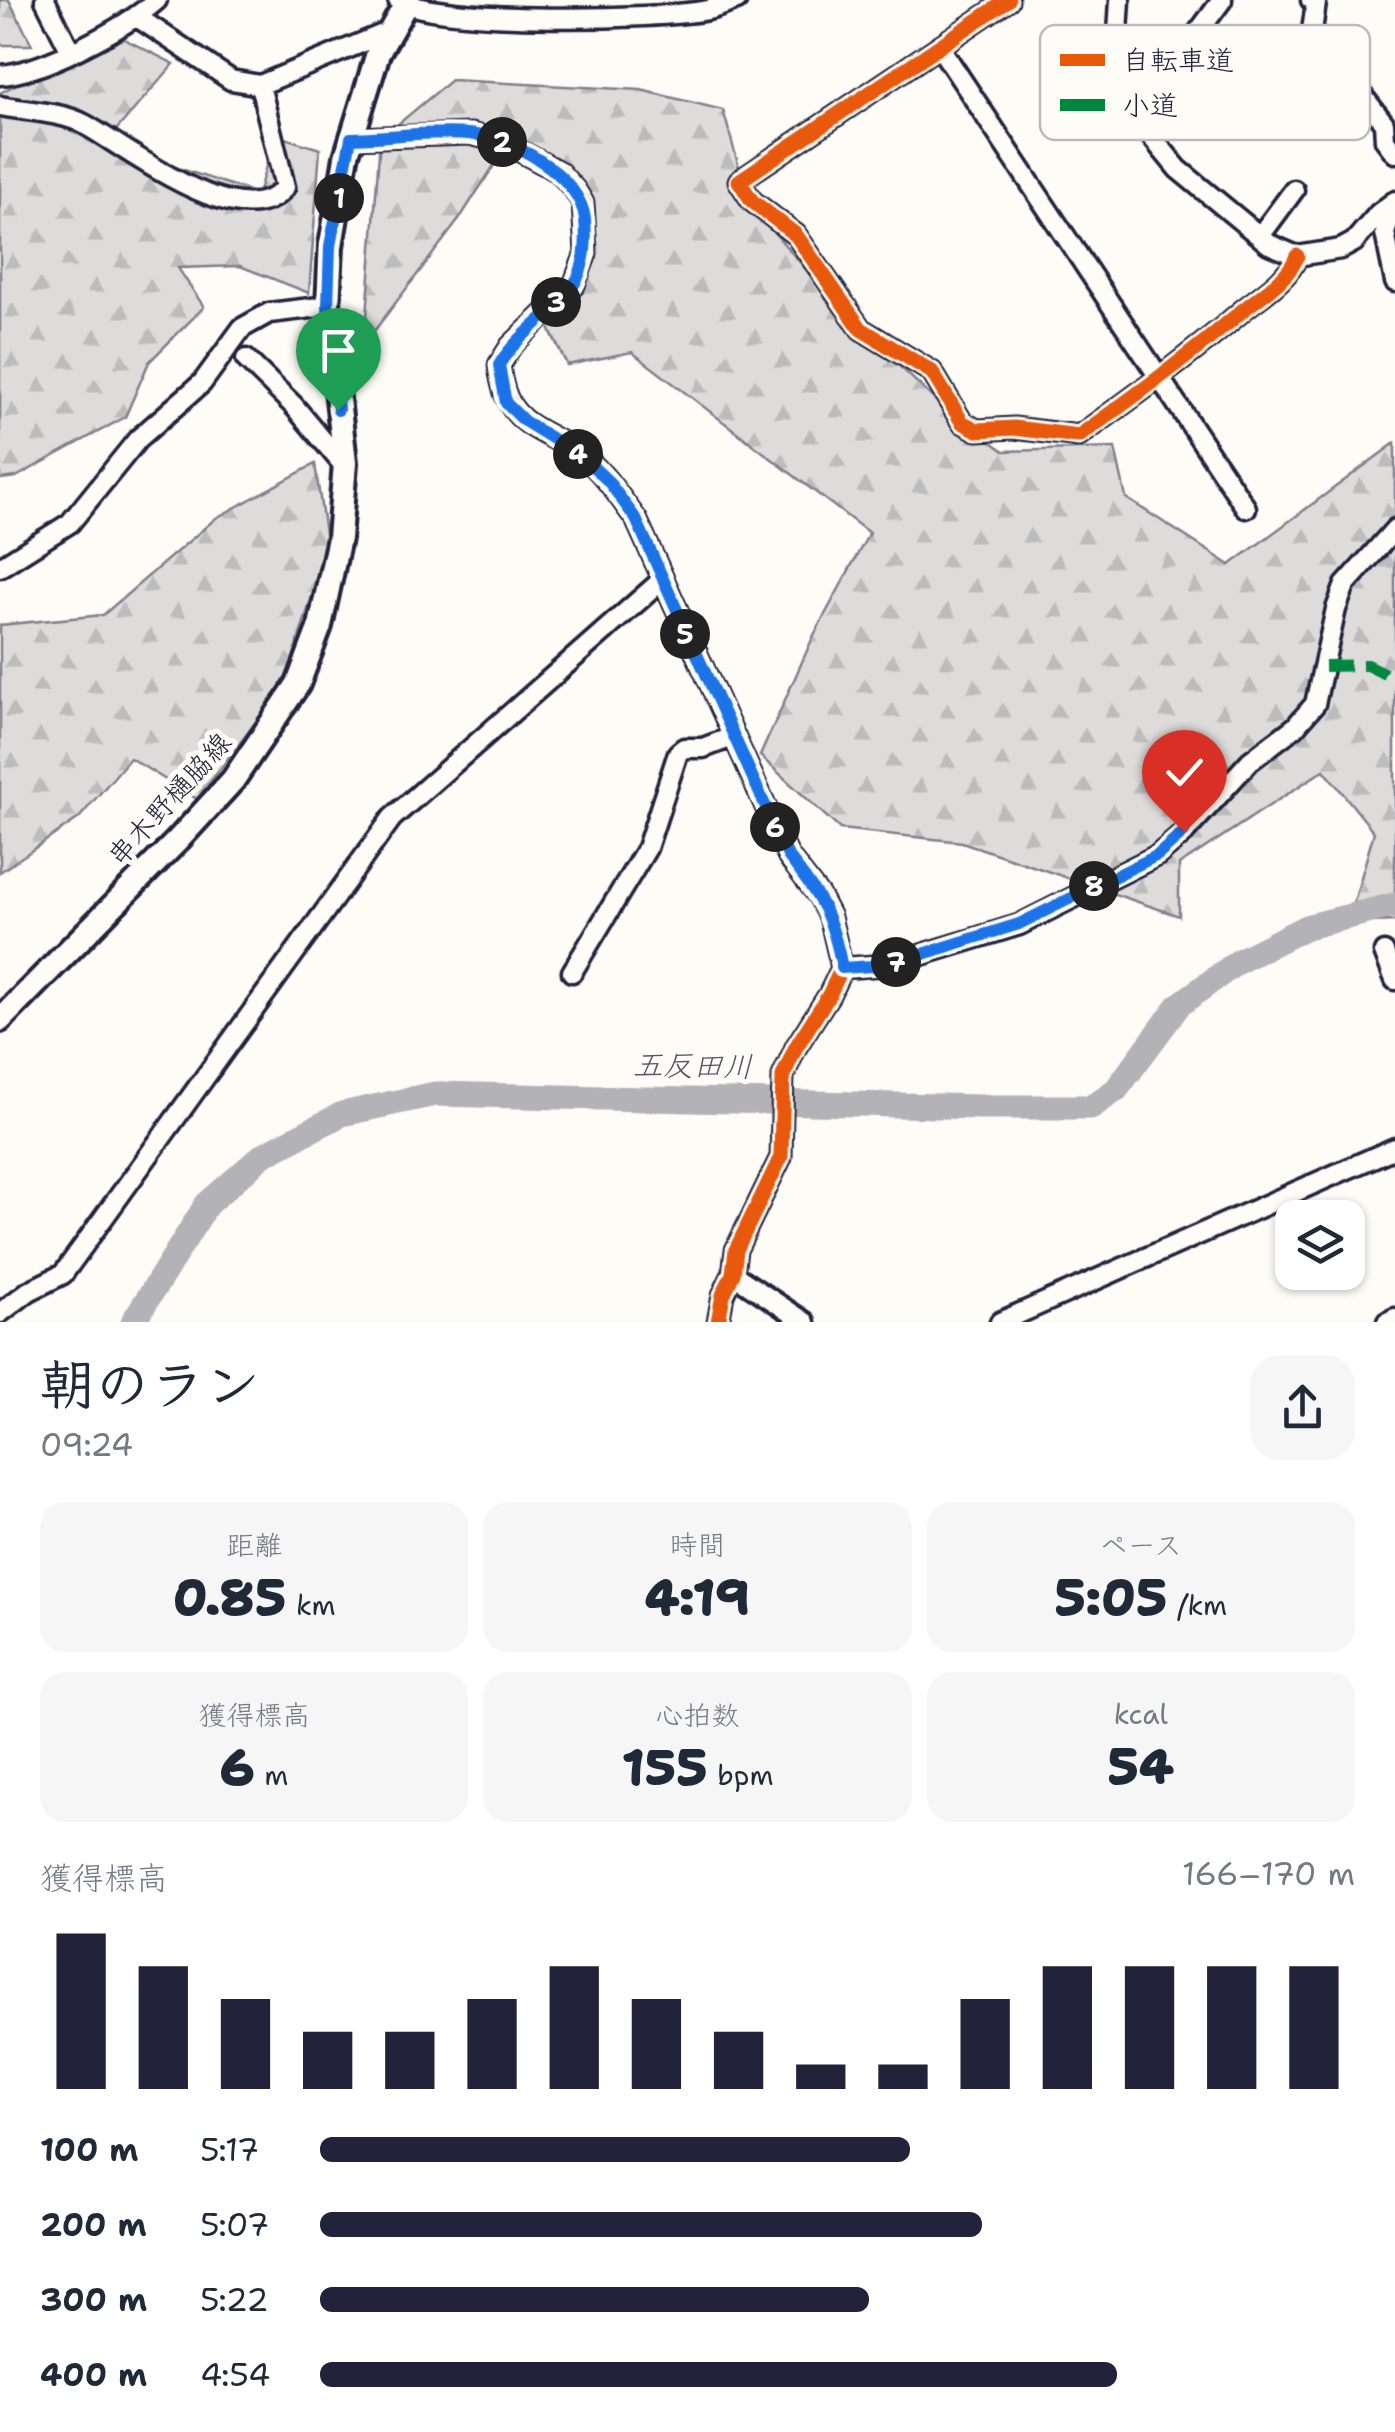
<!DOCTYPE html>
<html lang="ja">
<meta charset="utf-8">
<style>
body{margin:0;font-family:"Shantell Sans","Klee One",sans-serif;background:#f6f6f7;color:#1f2937;height:100vh;display:flex;flex-direction:column;font-size:38px;white-space:nowrap}
*{box-sizing:border-box;margin:0}
p{font-size:32px;color:#747a83}
.icon{flex:none;width:55px;height:55px;fill:none;stroke:currentColor;stroke-width:2;stroke-linecap:round;stroke-linejoin:round}
.map{position:relative;height:1322px;overflow:hidden}
.drawer{display:flex;flex-direction:column;background:#fff;flex:1}
.drawer>*{flex:none}
.tools{position:absolute;left:1275px;top:1200px;display:grid;gap:20px}
.tools a{display:grid;place-items:center;width:90px;height:90px;border-radius:20px;background:#fff;box-shadow:0 2px 8px #0004;font-size:50px}
.pin{position:absolute;display:grid;place-items:center;width:85px;height:85px;color:#fff;margin:-102px -42px;border-radius:50% 50% 50% 0;rotate:-45deg;box-shadow:0 0 10px #0007}
.pin .icon{rotate:45deg}
.km{position:absolute;width:50px;height:50px;margin:-25px;border-radius:50%;background:#222;color:#fff;font-size:28px;line-height:50px;text-align:center}
.round{display:grid;place-items:center;flex:none;width:105px;height:105px;border-radius:30px;background:#f6f6f7}
.overview{display:flex;align-items:center;justify-content:space-between;height:170px;padding:0 40px}
h1{font-size:55px;font-weight:800;line-height:75px}
.figures{display:grid;grid-template-columns:repeat(3,1fr);gap:15px;height:170px;padding:10px 40px}
.figures div{display:grid;align-content:center;border-radius:25px;background:#f6f6f7;text-align:center}
.figures b{font-size:50px;font-weight:800}
.figures small{font-size:28px;font-weight:400}
.figures p{font-size:28px}
.chart{height:280px;padding:20px 40px}
.chart p{display:flex;justify-content:space-between}
.chart svg{width:100%;height:180px;margin-top:10px;stroke:#22223b;stroke-width:6}
ul{padding:0 40px;list-style:none;font-size:32px}
li{display:grid;grid-template-columns:160px 120px 1fr;align-items:center;height:75px}
li i{height:25px;border-radius:12px;background:#22223b}
.map>svg:first-child{display:block}
.forest{fill:url(#forest-firs);stroke:#807f8b;stroke-width:2.5}
.lines{fill:none;stroke-linecap:round;stroke-linejoin:round}
.river{stroke:#b2b2b7;stroke-width:25}
.minor-casing{stroke:#22223b;stroke-width:25}
.major-casing{stroke:#22223b;stroke-width:30}
.minor{stroke:#fdfcf7;stroke-width:18}
.major{stroke:#fdfcf7;stroke-width:22}
.quiet{stroke:#00873e;stroke-width:12;stroke-dasharray:25 12;stroke-linecap:butt}
.cycleway-casing{stroke:#fdfcf7;stroke-width:21}
.cycleway{stroke:#e8590c;stroke-width:15}
.route-casing{stroke:#fff;stroke-width:20}
.route{stroke:#1a73e8;stroke-width:12}
.labels{text-anchor:middle;stroke-width:10;stroke-linejoin:round;paint-order:stroke}
.street-label{font-size:28px;fill:#22223b;stroke:#fdfcf7}
.water-label{font-size:30px;font-style:italic;fill:#545466;stroke:#fdfcf7}
.key{fill:#fdfcf7;stroke:#bbbbbf;stroke-width:2.5}
.key-label{font-size:28px;fill:#22223b}
</style>
<div class="map">
<svg width="1395" height="1322" viewBox="0 0 1395 1322">
<defs>
<pattern id="forest-firs" width="22" height="20" patternUnits="userSpaceOnUse" patternTransform="scale(2.5)"><rect width="22" height="20" fill="#dddcdb"/><path d="M5 1l3.5 6h-7zM16 11l3.5 6h-7z" fill="#bdbcbd"/></pattern>
</defs>
<rect width="100%" height="100%" fill="#fdfcf7"/>
<filter id="ink" filterUnits="userSpaceOnUse"><feTurbulence type="fractalNoise" baseFrequency=".01" numOctaves="2"/><feDisplacementMap in="SourceGraphic" scale="20" xChannelSelector="R" yChannelSelector="G"/><feConvolveMatrix kernelMatrix="1 2 1 2 8 2 1 2 1" color-interpolation-filters="sRGB"/></filter>
<g filter="url(#ink)">
<path class="forest" d="M0,0H9L32,45H0Z
M112,33L174,64L104,144L258,194L275,135L320,149L309,293L240,266L178,268L204,307L149,362L125,417L16,477L0,479V93Z
M451,80L641,90L723,110L749,203L839,308L936,401L1004,451L1115,448L1126,498L1230,565L1395,443V921L1348,923L1374,832L1324,770L1179,865V916L962,842L840,829L760,756L814,635L869,533L632,352L567,365L546,322L585,246L566,163L502,153L458,221L365,343L380,139Z
M315,464L327,547L285,684L197,799L130,758L79,818L0,872V625L103,615L216,518Z"/>
<g class="lines">
<path class="river" d="M133,1322L207,1204L263,1155L342,1114L435,1094L981,1107H1091L1116,1090L1179,1005L1239,961L1306,927L1395,905"/>
<g class="minor-casing">
<path id="minor" d="M45,0L70,50
M398,0C439,24 657,20 708,10C718,8 728,3 737,0
M1008,0L739,181L752,201L796,235L861,329L932,372L962,422L977,430L1014,428L1079,436C1135,396 1190,356 1242,311C1261,295 1288,280 1297,256
M1120,0L1118,33L1108,69L1115,92L1178,169L1269,244L1297,256L1341,249L1354,242L1379,213L1395,201
M1311,0L1316,3L1312,31L1384,123L1385,140L1395,153
M137,17L231,80L260,85L390,31
M1196,35L1222,0
M939,46L1246,508
M0,75C42,73 125,28 157,0
M0,106C25,111 62,112 84,124C126,147 244,241 285,187L260,85
M351,138L470,134L503,142L559,172L575,190L583,203L586,253L574,285L511,346L499,365C506,431 541,424 585,458C606,475 620,498 636,519L788,856L819,896L830,917L842,968L829,995L796,1047L783,1076L781,1157L736,1250L733,1274L723,1295L718,1322
M1395,205L1385,233L1395,282
M1260,236L1294,190
M246,359L294,406L345,467
M0,567L70,523L138,439L202,383L242,328L269,313L328,306
M1384,952L1395,980
M842,968L888,965L1019,925L1158,855L1184,833L1250,761L1295,727L1315,704L1336,609L1345,585L1395,529
M572,972L647,848L678,753L684,748H703L732,737
M733,1274L805,1322
M0,1313L29,1291L63,1274L392,818L661,581
M1000,1322L1395,1148
M1387,1322L1395,1318"/>
</g>
<g class="major-casing">
<path id="major" d="M0,1020L178,840L233,780L298,684L320,626L339,538L345,463L328,306L331,246L346,157L378,53L408,0"/>
</g>
<use href="#minor" class="minor"/>
<use href="#major" class="major"/>
<path class="quiet" d="M1325,666L1367,665L1395,679"/>
<g class="cycleway-casing">
<path id="cycleway" d="M1008,0L739,181L752,201L796,235L861,329L932,372L962,422L977,430L1014,428L1079,436C1135,396 1190,356 1242,311C1261,295 1288,280 1297,256
M351,138L470,134L503,142L559,172L575,190L583,203L586,253L574,285L511,346L499,365C506,431 541,424 585,458C606,475 620,498 636,519L788,856L819,896L830,917L842,968L829,995L796,1047L783,1076L781,1157L736,1250L733,1274L723,1295L718,1322"/>
</g>
<use href="#cycleway" class="cycleway"/>
</g>
</g>
<g class="lines" filter="url(#ink)">
<g class="route-casing">
<path id="route" d="M338,410L328,306L330,246L351,138C389,137 430,131 468,134C510,137 580,174 585,219C587,241 586,267 573,286C551,316 518,333 499,365L506,403L524,421L584,458L608,481L636,519L788,856C821,898 832,915 842,968L888,965L1019,924L1158,855L1184,832"/>
</g>
<use href="#route" class="route"/>
</g>
<g class="labels">
<g class="street-label">
<text transform="translate(169 799) rotate(-48)" y="10">串木野樋脇線</text>
</g>
<g class="water-label">
<text transform="translate(693 1066) rotate(1)" y="10">五反田川</text>
</g>
</g>
<rect x="1040" y="25" width="330" height="115" rx="15" class="key"/>
<rect x="1060" y="54" width="45" height="12" fill="#e8590c"/>
<rect x="1060" y="99" width="45" height="12" fill="#00873e"/>
<g class="key-label">
<text x="1122" y="70">自転車道</text>
<text x="1122" y="115">小道</text>
</g>
</svg>
<div class="tools">
<a><svg class="icon" aria-label="layers" viewBox="0 0 24 24"><path d="M12 4l9 5-9 5-9-5zM3 14l9 5 9-5"/></svg></a>
</div>
<div class="pin" style="left:338px;top:410px;background:#1e9e55"><svg class="icon" aria-label="arrive" viewBox="0 0 24 24"><path d="M6 21V4h12l-3 4 3 4H6"/></svg></div>
<div class="pin" style="left:1184px;top:832px;background:#d93025"><svg class="icon" aria-label="check" viewBox="0 0 24 24"><path d="M5 12l5 5 9-10"/></svg></div>
<b class="km" style="left:339px;top:198px">1</b>
<b class="km" style="left:502px;top:142px">2</b>
<b class="km" style="left:556px;top:302px">3</b>
<b class="km" style="left:578px;top:454px">4</b>
<b class="km" style="left:685px;top:634px">5</b>
<b class="km" style="left:775px;top:827px">6</b>
<b class="km" style="left:896px;top:962px">7</b>
<b class="km" style="left:1094px;top:886px">8</b>
</div>
<section class="drawer">
<div class="overview"><div><h1>朝のラン</h1><p>09:24</p></div><a class="round"><svg class="icon" aria-label="share" viewBox="0 0 24 24"><path d="M12 15V3M7 8l5-5 5 5M5 13v7h14v-7"/></svg></a></div>
<div class="figures">
<div><p>距離</p><b>0.85<small> km</small></b></div>
<div><p>時間</p><b>4:19</b></div>
<div><p>ペース</p><b>5:05<small> /km</small></b></div>
</div>
<div class="figures">
<div><p>獲得標高</p><b>6<small> m</small></b></div>
<div><p>心拍数</p><b>155<small> bpm</small></b></div>
<div><p>kcal</p><b>54</b></div>
</div>
<div class="chart"><p><span>獲得標高</span>166–170 m</p>
<svg viewBox="0 0 160 44" preserveAspectRatio="none"><path d="M5 44V6M15 44V14M25 44V22M35 44V30M45 44V30M55 44V22M65 44V14M75 44V22M85 44V30M95 44V38M105 44V38M115 44V22M125 44V14M135 44V14M145 44V14M155 44V14"/></svg>
</div>
<ul>
<li><b>100 m</b>5:17<i style="width:57%"></i></li>
<li><b>200 m</b>5:07<i style="width:64%"></i></li>
<li><b>300 m</b>5:22<i style="width:53%"></i></li>
<li><b>400 m</b>4:54<i style="width:77%"></i></li>
</ul>
</section>
